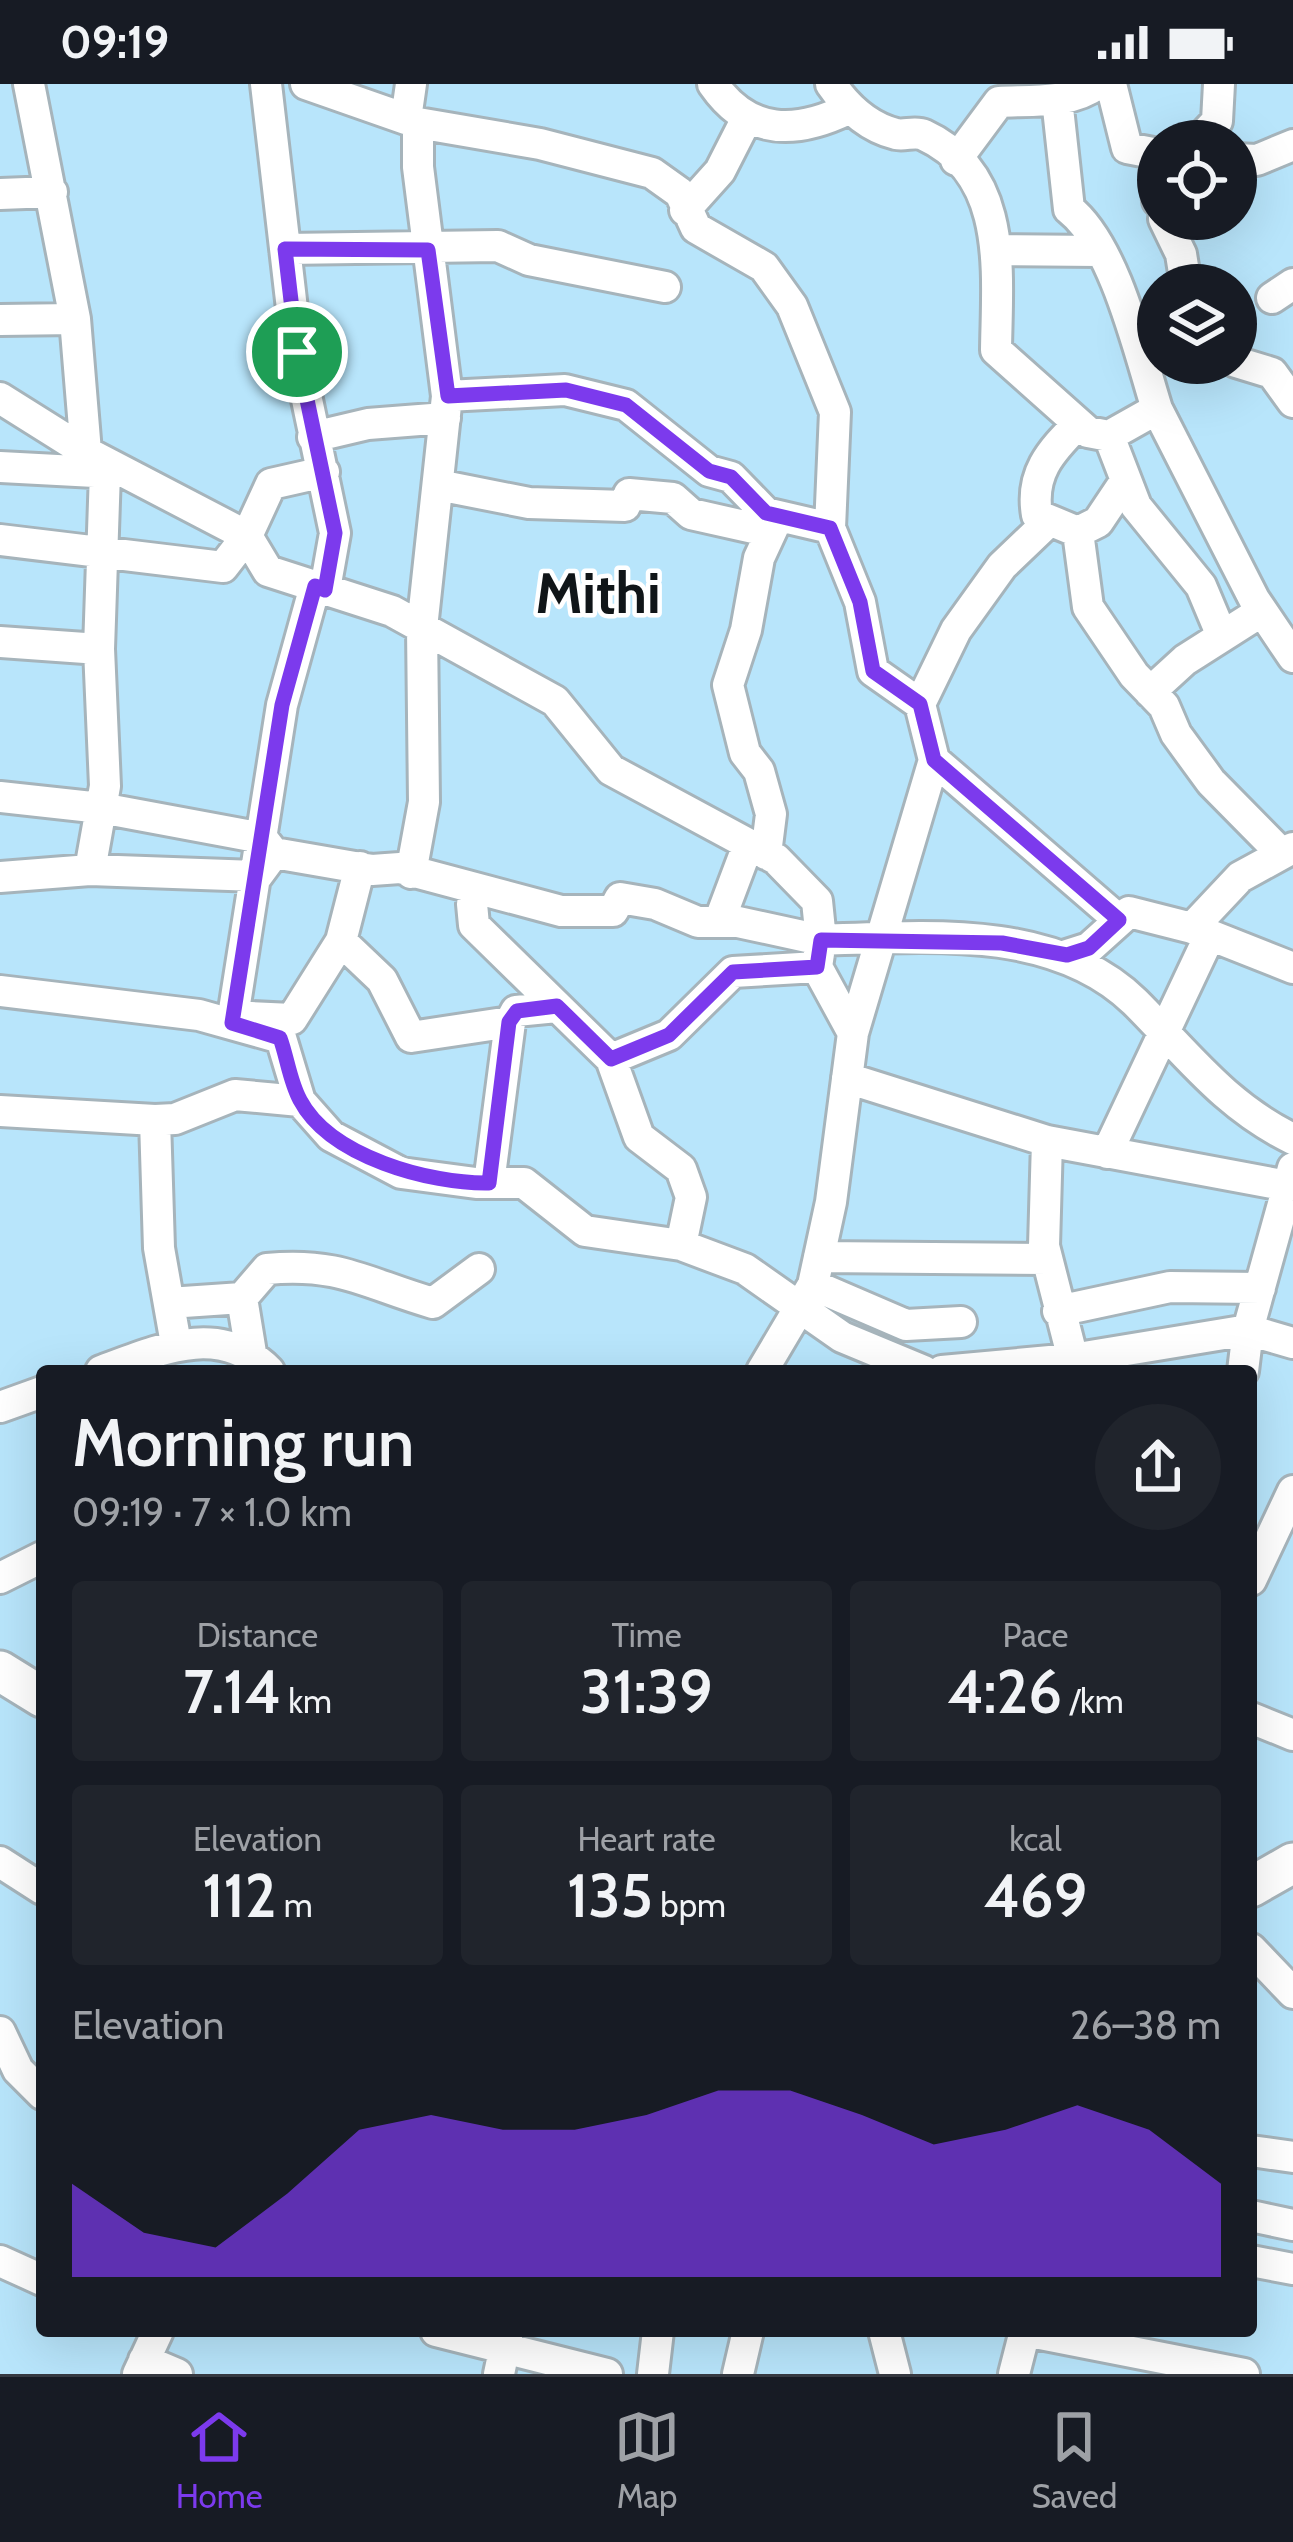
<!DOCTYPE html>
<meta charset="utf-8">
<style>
body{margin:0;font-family:Cabin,sans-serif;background:#20242c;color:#f1f3f6;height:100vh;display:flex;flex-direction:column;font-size:45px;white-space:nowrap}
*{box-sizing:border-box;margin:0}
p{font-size:39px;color:#9ea1a6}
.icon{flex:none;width:66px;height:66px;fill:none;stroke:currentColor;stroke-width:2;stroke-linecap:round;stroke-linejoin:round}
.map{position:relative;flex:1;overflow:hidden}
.panel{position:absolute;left:36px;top:1281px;width:1221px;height:972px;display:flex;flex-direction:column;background:#171b24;border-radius:12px;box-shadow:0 12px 48px #0002}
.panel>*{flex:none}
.tools{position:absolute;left:1137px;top:36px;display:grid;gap:24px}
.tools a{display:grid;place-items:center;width:120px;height:120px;border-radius:50%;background:#171b24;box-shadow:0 12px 48px #0002;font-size:60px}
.pin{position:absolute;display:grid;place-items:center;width:102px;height:102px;color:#fff;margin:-51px;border:6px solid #fff;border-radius:50%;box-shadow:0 3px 12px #0007}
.round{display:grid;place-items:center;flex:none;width:126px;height:126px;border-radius:63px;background:#20242c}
.summary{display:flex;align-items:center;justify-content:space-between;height:204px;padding:0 36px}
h1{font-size:66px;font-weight:600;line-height:90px}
.figures{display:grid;grid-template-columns:repeat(3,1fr);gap:18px;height:204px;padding:12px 36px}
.figures div{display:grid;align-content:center;border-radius:12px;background:#20242c;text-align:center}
.figures b{font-size:60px;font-weight:600}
.figures small{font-size:33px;font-weight:400}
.figures p{font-size:33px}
.chart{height:336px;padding:24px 36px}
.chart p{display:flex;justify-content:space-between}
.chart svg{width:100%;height:216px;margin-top:12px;fill:#7c3aed;opacity:.7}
.status{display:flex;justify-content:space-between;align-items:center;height:84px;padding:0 60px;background:#171b24;direction:ltr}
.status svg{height:33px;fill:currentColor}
.menu{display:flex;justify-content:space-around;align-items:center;height:168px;border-top:3px solid #363941;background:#171b24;font-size:33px;color:#9ea1a6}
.menu a{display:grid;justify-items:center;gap:6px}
.menu .active{color:#7c3aed}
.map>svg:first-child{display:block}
.green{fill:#b8e5fb;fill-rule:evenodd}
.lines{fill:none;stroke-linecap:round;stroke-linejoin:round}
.minor-casing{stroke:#a6b4bb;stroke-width:36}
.major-casing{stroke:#a6b4bb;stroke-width:45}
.minor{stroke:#fff;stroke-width:30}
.major{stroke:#fff;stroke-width:39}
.route-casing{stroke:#fff;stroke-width:24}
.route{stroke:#7c3aed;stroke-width:15}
.labels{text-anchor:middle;stroke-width:9;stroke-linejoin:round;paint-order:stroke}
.town-label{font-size:57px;font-weight:bold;fill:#101518;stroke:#fff}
</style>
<div class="status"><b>09:19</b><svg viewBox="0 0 49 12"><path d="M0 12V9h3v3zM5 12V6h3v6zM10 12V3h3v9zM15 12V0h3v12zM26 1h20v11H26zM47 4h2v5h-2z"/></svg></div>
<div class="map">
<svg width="1293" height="2290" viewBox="0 0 1293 2290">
<rect width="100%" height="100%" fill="#f1fafe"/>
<path class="green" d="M0,0H1293V2290H0ZM1158,57H1236V135H1158ZM1158,201H1236V279H1158ZM42,1287H1251V2247H42Z"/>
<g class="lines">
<g class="minor-casing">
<path id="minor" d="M29,0L75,235L86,368
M266,0L297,268L335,449L325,505
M306,0L406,35L411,0
M713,0C749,52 797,50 848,25
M831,0C846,22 868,43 896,50C905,52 915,47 924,51C1009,90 997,188 996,266L1088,348L1109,352L1157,325L1254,515L1293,573
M1111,0L1127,64L1158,70
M1057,15L1069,125C1115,161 1139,268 1157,325
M406,35L418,39V83L447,312L422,544L424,718L411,789
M418,39L540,60L652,89L680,109L696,144L764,183L792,222L835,328L830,444
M1198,57L1217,37L1219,0
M1154,70L1158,117
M1236,75L1257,76L1293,61
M956,76L999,18C1030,16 1071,20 1097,0
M0,110L52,108
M685,126L720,87L747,34
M1164,135L1181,170L1186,201
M285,165L498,162L529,176L665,203
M999,166L1099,167
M1272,214L1293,200
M0,236L75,235
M1236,278L1272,289L1293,318
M447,312L565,306L626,321L709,387L731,393L766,429L830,444L860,518L873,587L920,620
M0,314L86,368L247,452L268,487L392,527L555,617L611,686L776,775L817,817L821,856C925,852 1055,840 1135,918C1187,970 1225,1022 1293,1055
M1078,340C1050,368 1030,390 1037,431L1078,448L1098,438L1124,399
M1109,352L1136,422L1201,502L1222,552
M313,353L368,340L445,334
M0,383L114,389
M438,401L529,419L625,422L629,410L673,414L691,430L771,448
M1078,448L1088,523L1134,591L1164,622L1176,650L1211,698L1281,769
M0,456L223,483L247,452L271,400L324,388
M0,558L99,565
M1150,608L1185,576L1262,527
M934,676L1119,836
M0,713L101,724L262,754L272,767
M766,770L771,730L759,687L745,669L728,601L746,546L759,474L778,433
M90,786L105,702L99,565L105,388
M0,793L90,786L257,792L274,769L372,786L400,784L561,827H613L620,814L655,820L698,838H738L821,856L817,883L853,949
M477,807L472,820L474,841L611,975L639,1053L681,1085L691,1113L681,1161
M719,838L748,761
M1192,844L1293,884
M341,857L382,896L411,953L510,938L516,927L557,923
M1067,871L1089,864L1129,828L1192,844L1240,793L1293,764
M0,907L199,931L281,954L300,1017L331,1052L401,1089L476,1099H524L585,1147L681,1161L745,1185L842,1253L924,1287
M251,933L292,935L341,857L360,783
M232,939L282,621L315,502
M611,975L669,951L733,888L817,883
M847,994L1047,1057L1288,1102
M0,1027L155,1036L175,1035L235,1011L300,1017
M155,1036L159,1164L176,1260
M1047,1057L1044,1162L1076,1287
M1107,1069L1210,851
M1293,1084L1248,1246L1293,1259
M489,1099L510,938
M819,1173L1047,1175
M813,1201L906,1241L961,1238
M169,1219L242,1214
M1058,1227L1170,1203L1260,1204
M251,1269L242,1214L267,1185C340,1178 367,1200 433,1219L479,1185
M101,1287C158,1266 220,1237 269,1287
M762,1287L813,1201L831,1118L853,949L934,676L920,620L956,546L1002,482L1047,439
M942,1287L1072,1275L1248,1246L1243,1287
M0,1323L42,1308
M0,1494L42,1473
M1251,1496L1293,1407
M1251,1634L1293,1651
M0,1778L42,1805
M1251,1865L1293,1909
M0,1948L18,1986L42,2010
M1251,2067L1293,2073
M1251,2132L1293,2141
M0,2177L42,2196
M1251,2177L1293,2185
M436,2247L607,2290
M884,2247L895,2290
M1025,2247L1244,2290
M144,2276L177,2290
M138,2290L158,2247
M499,2290L508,2247
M653,2290L658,2247
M738,2290L748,2247
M1014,2290L1025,2247"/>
</g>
<g class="major-casing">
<path id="major" d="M0,1587L42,1613
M1251,1803L1293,1779"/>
</g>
<use href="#minor" class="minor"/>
<use href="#major" class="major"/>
</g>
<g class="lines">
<g class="route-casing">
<path id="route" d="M285,165L428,166L448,312L566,306L626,321L709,387L731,393L766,429L830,444L860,518L873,587L920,620L934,676L1119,836L1089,864L1067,871L1002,859L821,856L817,883L733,888L669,951L611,975L557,922L517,927L509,938L489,1099C430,1100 330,1073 300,1016C290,998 287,973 280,954L232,939L282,621L315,502L325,506L335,449L297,268Z"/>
</g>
<use href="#route" class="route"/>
</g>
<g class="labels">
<g class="town-label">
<text x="598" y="529">Mithi</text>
</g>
</g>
</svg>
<div class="tools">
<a><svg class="icon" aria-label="locate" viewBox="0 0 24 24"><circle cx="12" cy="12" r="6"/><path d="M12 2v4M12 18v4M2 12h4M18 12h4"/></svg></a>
<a><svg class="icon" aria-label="layers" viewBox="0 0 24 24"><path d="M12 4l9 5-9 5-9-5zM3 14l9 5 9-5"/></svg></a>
</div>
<div class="pin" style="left:297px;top:268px;background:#1e9e55"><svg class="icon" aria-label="arrive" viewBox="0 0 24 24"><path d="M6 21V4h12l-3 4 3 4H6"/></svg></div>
<section class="panel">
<div class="summary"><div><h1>Morning run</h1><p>09:19 · 7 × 1.0 km</p></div><a class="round"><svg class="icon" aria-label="share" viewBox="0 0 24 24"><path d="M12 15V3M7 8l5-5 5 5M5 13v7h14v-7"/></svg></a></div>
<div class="figures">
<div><p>Distance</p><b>7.14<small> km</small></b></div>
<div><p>Time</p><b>31:39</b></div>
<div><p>Pace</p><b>4:26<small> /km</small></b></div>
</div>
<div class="figures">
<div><p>Elevation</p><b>112<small> m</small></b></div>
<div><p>Heart rate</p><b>135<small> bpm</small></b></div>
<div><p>kcal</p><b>469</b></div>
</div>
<div class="chart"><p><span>Elevation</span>26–38 m</p>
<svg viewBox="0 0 160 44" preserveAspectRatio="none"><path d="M0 44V25L10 35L20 38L30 27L40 14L50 11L60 14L70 14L80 11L90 6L100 6L110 11L120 17L130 14L140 9L150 14L160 25V44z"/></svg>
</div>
</section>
</div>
<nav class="menu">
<a class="active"><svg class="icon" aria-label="home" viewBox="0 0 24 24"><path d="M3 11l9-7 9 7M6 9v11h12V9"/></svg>Home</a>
<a><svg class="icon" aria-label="map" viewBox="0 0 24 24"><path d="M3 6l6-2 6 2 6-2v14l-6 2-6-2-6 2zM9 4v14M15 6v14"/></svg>Map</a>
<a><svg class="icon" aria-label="saved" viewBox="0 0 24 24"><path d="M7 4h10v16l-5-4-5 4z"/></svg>Saved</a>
</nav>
